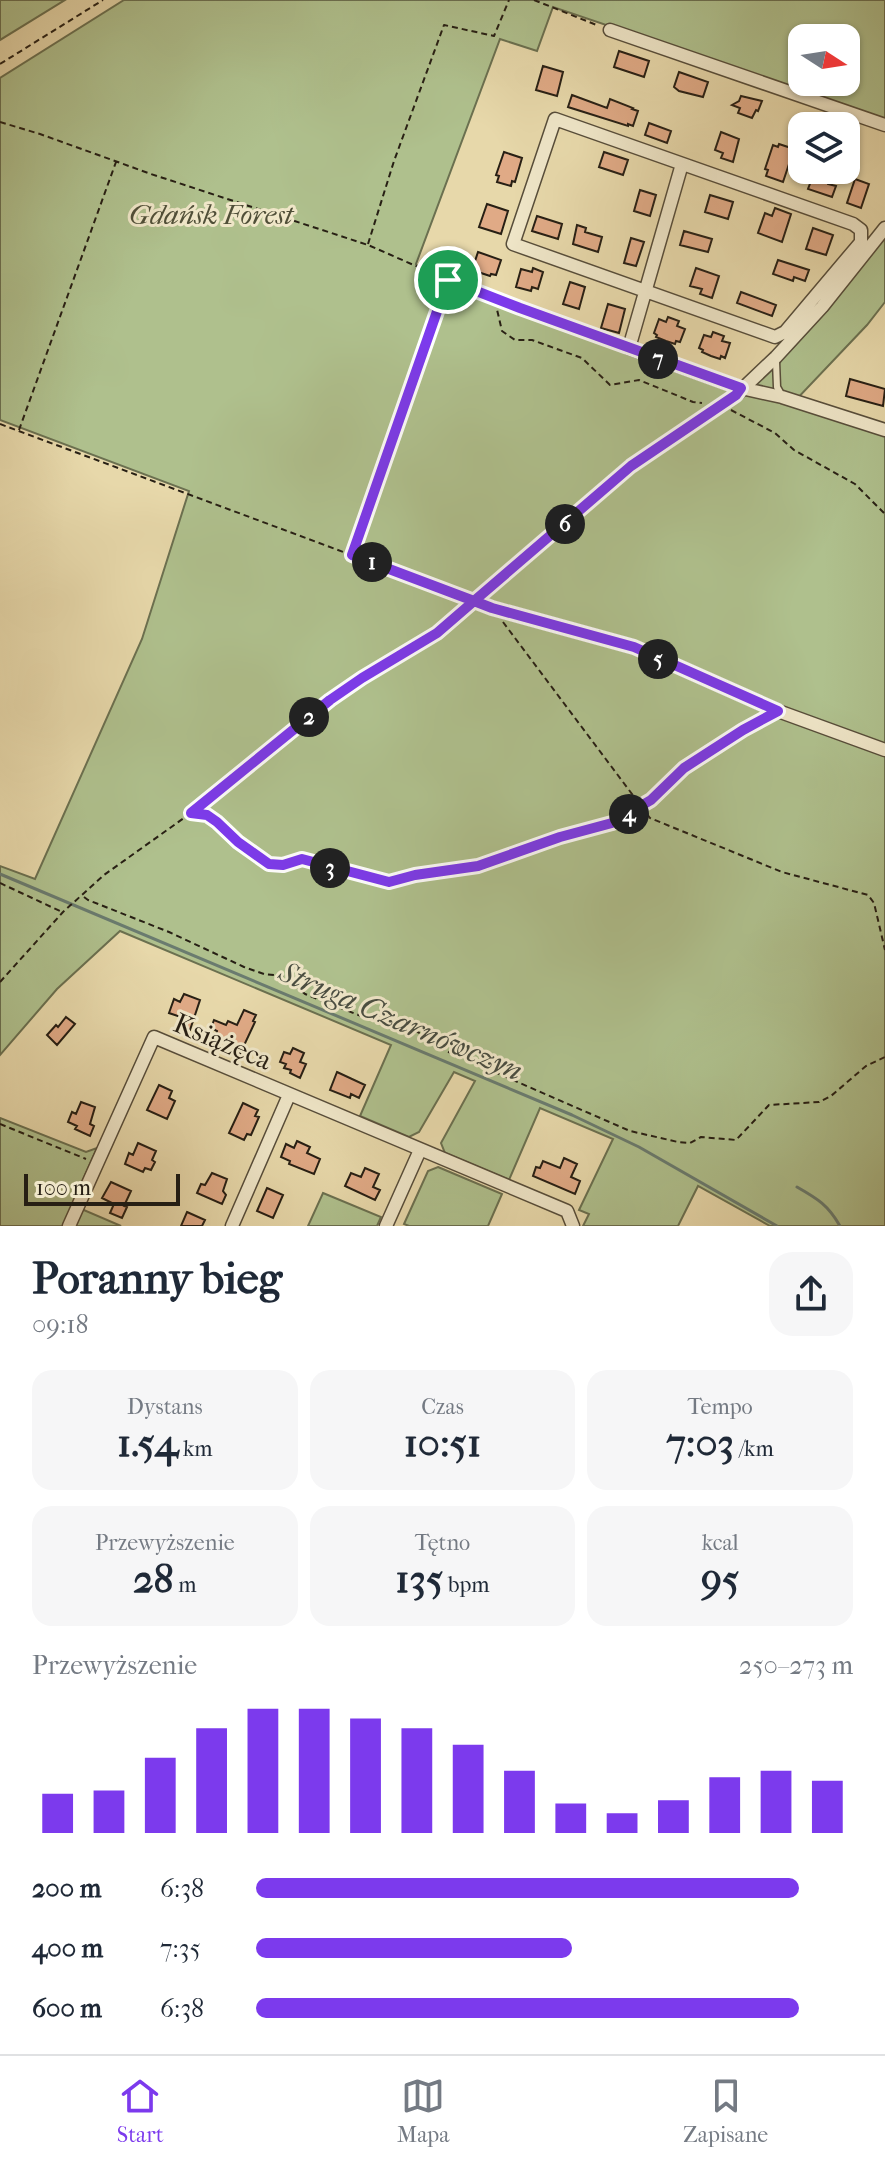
<!DOCTYPE html>
<html lang="pl">
<meta charset="utf-8">
<style>
body{margin:0;font-family:"IM FELL French Canon",serif;background:#f6f6f7;color:#1f2937;height:100vh;display:flex;flex-direction:column;font-size:30px;white-space:nowrap}
*{box-sizing:border-box;margin:0}
p{font-size:26px;color:#747a83}
.icon{flex:none;width:44px;height:44px;fill:none;stroke:currentColor;stroke-width:2;stroke-linecap:round;stroke-linejoin:round}
.map{position:relative;height:1226px;overflow:hidden}
.side{display:flex;flex-direction:column;background:#fff;flex:1}
.side>*{flex:none}
.needle{width:52px;rotate:102deg}
.controls{position:absolute;left:788px;top:24px;display:grid;gap:16px}
.controls a{display:grid;place-items:center;width:72px;height:72px;border-radius:16px;background:#fff;box-shadow:0 2px 6px #0004;font-size:40px}
.scale{position:absolute;left:24px;bottom:20px;width:156px;box-sizing:border-box;padding-left:8px;border:4px solid #271f14;border-top:0;font-size:22px;line-height:28px;white-space:nowrap;color:#271f14;-webkit-text-stroke:6px #efe6c8;paint-order:stroke}
.pin{position:absolute;display:grid;place-items:center;width:68px;height:68px;color:#fff;margin:-34px;border:4px solid #fff;border-radius:50%;box-shadow:0 2px 8px #0007}
.km{position:absolute;width:40px;height:40px;margin:-20px;border-radius:50%;background:#222;color:#fff;font-size:22px;line-height:40px;text-align:center}
.round{display:grid;place-items:center;flex:none;width:84px;height:84px;border-radius:24px;background:#f6f6f7}
.summary{display:flex;align-items:center;justify-content:space-between;height:136px;padding:0 32px}
h1{font-size:44px;font-weight:700;line-height:60px}
.figures{display:grid;grid-template-columns:repeat(3,1fr);gap:12px;height:136px;padding:8px 32px}
.figures div{display:grid;align-content:center;border-radius:20px;background:#f6f6f7;text-align:center}
.figures b{font-size:40px;font-weight:700}
.figures small{font-size:22px;font-weight:400}
.figures p{font-size:22px}
.chart{height:224px;padding:16px 32px}
.chart p{display:flex;justify-content:space-between}
.chart svg{width:100%;height:144px;margin-top:8px;stroke:#7c3aed;stroke-width:6}
ul{padding:0 32px;list-style:none;font-size:26px}
li{display:grid;grid-template-columns:128px 96px 1fr;align-items:center;height:60px}
li i{height:20px;border-radius:10px;background:#7c3aed}
.tab-bar{display:flex;justify-content:space-around;align-items:center;height:112px;border-top:2px solid #e0e1e3;background:#fff;font-size:22px;color:#747a83}
.tab-bar a{display:grid;justify-items:center;gap:4px}
.tab-bar .current{color:#7c3aed}
.map>svg:first-child{display:block}
.green{fill:#afc08d;stroke:#6b7050;stroke-width:2;fill-rule:evenodd}
.lines{fill:none;stroke-linecap:round;stroke-linejoin:round}
.stream{stroke:#6a7b6f;stroke-width:3}
.building{fill:#e0aa86;stroke:#271f14;stroke-width:2}
.lane-casing{stroke:#574d3a;stroke-width:9}
.street-casing{stroke:#574d3a;stroke-width:15}
.path{stroke:#271f14;stroke-width:2;stroke-dasharray:6 4;stroke-linecap:butt}
.lane{stroke:#efe6c8;stroke-width:6}
.street{stroke:#efe6c8;stroke-width:12}
.route-casing{stroke:#fff;stroke-width:16}
.route{stroke:#7c3aed;stroke-width:10}
.labels{text-anchor:middle;stroke-width:6;stroke-linejoin:round;paint-order:stroke}
.park-label{font-size:28px;font-style:italic;fill:#504f38;stroke:#efe6c8}
.street-label{font-size:28px;fill:#271f14;stroke:#efe6c8}
.water-label{font-size:30px;font-style:italic;fill:#494d41;stroke:#efe6c8}
</style>
<div class="map">
<svg width="885" height="1226" viewBox="0 0 885 1226">
<rect width="100%" height="100%" fill="#e7d8aa"/>
<filter id="stains"><feTurbulence type="fractalNoise" baseFrequency=".0025" numOctaves="4"/><feColorMatrix values="0 0 0 0 .2 0 0 0 0 .09 0 0 0 0 .02 0 0 0 .5 -.17"/></filter>
<radialGradient id="worn" r=".72"><stop offset=".6" stop-color="#630" stop-opacity="0"/><stop offset="1" stop-color="#630" stop-opacity=".3"/></radialGradient>
<path class="green" d="M0,0H65L0,40Z
M124,0H885V119L553,7L537,51L500,39L416,264L421,271L726,388L738,397L789,352L828,309L885,237V302L867,325L791,405L885,436V1226H770L698,1186L678,1226H583L589,1214L579,1210L613,1139L540,1108L509,1180L445,1153L441,1143L475,1081L454,1072L419,1132L409,1137L360,1116L391,1045L120,931L57,989L0,1055V866L35,879L142,639L189,491L0,420V78ZM802,38H846V82H802Z
M0,1118L86,1152L97,1148L72,1205L121,1226H0Z
M438,1167L502,1194L488,1226H409L404,1224L428,1171Z
M323,1193L381,1217L377,1226H308Z"/>
<g class="lines">
<path class="stream" d="M0,874L572,1115L639,1147L777,1226
M797,1187C818,1199 828,1205 840,1226"/>
</g>
<path class="building" d="M619,51L649,61L644,77L614,67Z
M543,66L563,72L557,96L536,90Z
M679,72L708,82L703,97L679,91L674,87Z
M572,95L607,108L610,99L633,108L632,109L638,111L633,126L628,124V126L568,107Z
M741,96L762,101L758,111L756,110L752,118L738,113L740,108L732,105L739,101Z
M649,123L671,131L667,143L645,135Z
M846,128L857,132L848,160H846Z
M721,132L739,139L733,162L721,158L723,153L715,150Z
M779,144L794,149L783,182L766,176L768,170L765,169L773,145L778,147Z
M504,152L522,158L515,182L512,181L511,186L497,182L499,176L496,175Z
M604,152L628,160L623,175L599,167Z
M813,176L828,181V184L836,186L832,197L808,189Z
M855,179L869,184L861,208L847,203Z
M640,190L656,195L650,216L634,211Z
M710,195L733,202L728,219L705,212Z
M487,204L508,211L501,234L479,227Z
M775,208L791,214L782,242L758,233L765,213L772,216Z
M537,216L562,224L558,239L532,231Z
M577,225L586,228L585,232L602,237L598,252L573,244Z
M813,228L833,235L826,255L806,249Z
M684,231L712,239L708,252L680,245Z
M631,238L644,242L636,266L624,263Z
M478,252L501,260L496,275L491,274L490,276L472,270Z
M778,260L809,270L805,281L794,277L793,281L773,274Z
M533,268L543,272L538,289L532,287L531,291L516,287L521,269L532,272Z
M696,268L719,276L712,298L700,294L702,289L690,286Z
M570,282L585,287L579,309L563,304Z
M741,292L776,305L772,316L737,303Z
M608,304L625,309L619,333L601,328Z
M668,317L679,321L677,326L685,329L680,342L676,341L675,344L666,341L656,337L657,335L654,333L659,319L666,322Z
M713,332L724,336L722,341L730,343L725,358L721,356L720,359L711,356L702,352L703,350L699,348L704,335L711,337Z
M850,379L885,389L883,406L846,396Z
M184,994L200,1000L190,1030L178,1025L181,1017L169,1013L174,999L180,1002Z
M244,1010L256,1015L253,1021L255,1022L240,1054L228,1049L231,1042L216,1036L217,1031L211,1028L214,1020L226,1025L228,1021L237,1025Z
M66,1017L75,1024L57,1045L47,1035L56,1025L58,1027Z
M293,1048L304,1053L300,1062L306,1064L300,1078L290,1073L291,1070L284,1068L286,1064L280,1062L284,1052L290,1054Z
M337,1072L365,1085L359,1098L351,1094L350,1098L330,1090Z
M159,1085L172,1091L169,1098L175,1101L167,1119L147,1110Z
M81,1102L95,1107L90,1124L94,1126L90,1136L75,1129L77,1126L68,1122L72,1112L76,1114Z
M243,1103L258,1110L255,1116L259,1117L251,1135L247,1134L244,1140L229,1133Z
M297,1141L310,1147L307,1153L320,1159L314,1174L289,1164L290,1161L281,1157L286,1144L294,1148Z
M138,1143L156,1151L152,1160L155,1162L151,1170L145,1168L143,1172L125,1164L129,1153L133,1155Z
M564,1158L577,1164L571,1177L580,1181L575,1194L533,1176L536,1167L540,1168L543,1161L560,1168Z
M365,1168L379,1174L373,1187L380,1190L375,1200L345,1186L351,1173L361,1177Z
M212,1173L227,1179L223,1191L226,1195L222,1204L197,1193L201,1184L205,1185Z
M111,1182L131,1191L124,1206L127,1207L122,1218L110,1213L114,1204L102,1198Z
M267,1188L283,1195L273,1218L257,1211Z
M187,1212L205,1220L202,1226H181Z"/>
<g class="lines">
<g class="lane-casing">
<path id="lane" d="M776,361L777,387L782,396"/>
</g>
<g class="street-casing">
<path id="street" d="M610,30L885,125
M555,119L853,224L861,230V242L785,332L775,337L513,244Z
M682,164L629,348L741,388L782,397L885,430
M885,228L822,307L776,357L736,395L631,466L474,601L492,608L634,647L778,711L885,750
M69,1226L154,1037L567,1211L573,1226
M232,1226L289,1095
M386,1226L420,1150"/>
</g>
<path class="path" d="M534,0L599,26
M0,64L103,0
M0,122L40,134L151,174L368,245L448,280L616,344
M368,244L394,161L444,25L494,36L509,0
M495,301L502,331L515,340H532L582,358L610,385L639,380L693,402L702,403
M731,410L775,433L794,450L855,484L885,514
M0,424L464,597
M19,430L116,162
M352,555L448,281
M503,622L650,818L782,872L868,895L874,903L885,950
M192,813L207,815L217,822L238,842L269,864L283,865L302,859L389,882L415,875L478,866L560,837L612,823L651,800L684,768L766,718
M0,883L62,912
M84,897L88,900L169,932L244,967L264,974L284,976L305,994L361,1016L396,1021L427,1037L444,1050L630,1131L678,1142L690,1143L701,1137L736,1140L769,1105L819,1102L831,1096L866,1066L885,1057
M0,982L63,912L104,875L191,813L330,700L362,678L437,633L465,609
M0,1124L86,1159"/>
<use href="#lane" class="lane"/>
<use href="#street" class="street"/>
</g>
<g class="lines">
<g class="route-casing">
<path id="route" d="M448,280L352,555L474,601L437,633L362,678L330,700L191,813L207,815L217,822L238,842L269,864L283,865L302,859L389,882L415,875L478,866L560,837L612,823L651,800L684,768L743,730L778,711L634,647L492,608L474,601L631,466L736,395L741,388L520,308L448,280"/>
</g>
<use href="#route" class="route"/>
</g>
<g class="labels">
<g class="park-label">
<text x="211" y="224">Gdańsk Forest</text>
</g>
<g class="street-label">
<text transform="translate(223 1041) rotate(23)" y="10">Książęca</text>
</g>
<g class="water-label">
<text transform="translate(401 1021) rotate(23)" y="10">Struga Czarnówczyn</text>
</g>
</g>
<rect width="100%" height="100%" filter="url(#stains)"/>
<rect width="100%" height="100%" fill="url(#worn)"/>
</svg>
<div class="controls">
<a><svg class="needle" viewBox="-14 -14 28 28"><path d="M0-13l5 13h-10z" fill="#e53935"/><path d="M0 13l5-13h-10z" fill="#747a83"/></svg></a>
<a><svg class="icon" aria-label="layers" viewBox="0 0 24 24"><path d="M12 4l9 5-9 5-9-5zM3 14l9 5 9-5"/></svg></a>
</div>
<div class="scale">100 m</div>
<div class="pin" style="left:448px;top:280px;background:#1e9e55"><svg class="icon" aria-label="arrive" viewBox="0 0 24 24"><path d="M6 21V4h12l-3 4 3 4H6"/></svg></div>
<b class="km" style="left:372px;top:562px">1</b>
<b class="km" style="left:309px;top:717px">2</b>
<b class="km" style="left:330px;top:868px">3</b>
<b class="km" style="left:629px;top:814px">4</b>
<b class="km" style="left:658px;top:659px">5</b>
<b class="km" style="left:565px;top:524px">6</b>
<b class="km" style="left:658px;top:359px">7</b>
</div>
<section class="side">
<div class="summary"><div><h1>Poranny bieg</h1><p>09:18</p></div><a class="round"><svg class="icon" aria-label="share" viewBox="0 0 24 24"><path d="M12 15V3M7 8l5-5 5 5M5 13v7h14v-7"/></svg></a></div>
<div class="figures">
<div><p>Dystans</p><b>1.54<small> km</small></b></div>
<div><p>Czas</p><b>10:51</b></div>
<div><p>Tempo</p><b>7:03<small> /km</small></b></div>
</div>
<div class="figures">
<div><p>Przewyższenie</p><b>28<small> m</small></b></div>
<div><p>Tętno</p><b>135<small> bpm</small></b></div>
<div><p>kcal</p><b>95</b></div>
</div>
<div class="chart"><p><span>Przewyższenie</span>250–273 m</p>
<svg viewBox="0 0 160 44" preserveAspectRatio="none"><path d="M5 44V32M15 44V31M25 44V21M35 44V12M45 44V6M55 44V6M65 44V9M75 44V12M85 44V17M95 44V25M105 44V35M115 44V38M125 44V34M135 44V27M145 44V25M155 44V28"/></svg>
</div>
<ul>
<li><b>200 m</b>6:38<i style="width:91%"></i></li>
<li><b>400 m</b>7:35<i style="width:53%"></i></li>
<li><b>600 m</b>6:38<i style="width:91%"></i></li>
</ul>
</section>
<nav class="tab-bar">
<a class="current"><svg class="icon" aria-label="home" viewBox="0 0 24 24"><path d="M3 11l9-7 9 7M6 9v11h12V9"/></svg>Start</a>
<a><svg class="icon" aria-label="map" viewBox="0 0 24 24"><path d="M3 6l6-2 6 2 6-2v14l-6 2-6-2-6 2zM9 4v14M15 6v14"/></svg>Mapa</a>
<a><svg class="icon" aria-label="saved" viewBox="0 0 24 24"><path d="M7 4h10v16l-5-4-5 4z"/></svg>Zapisane</a>
</nav>
